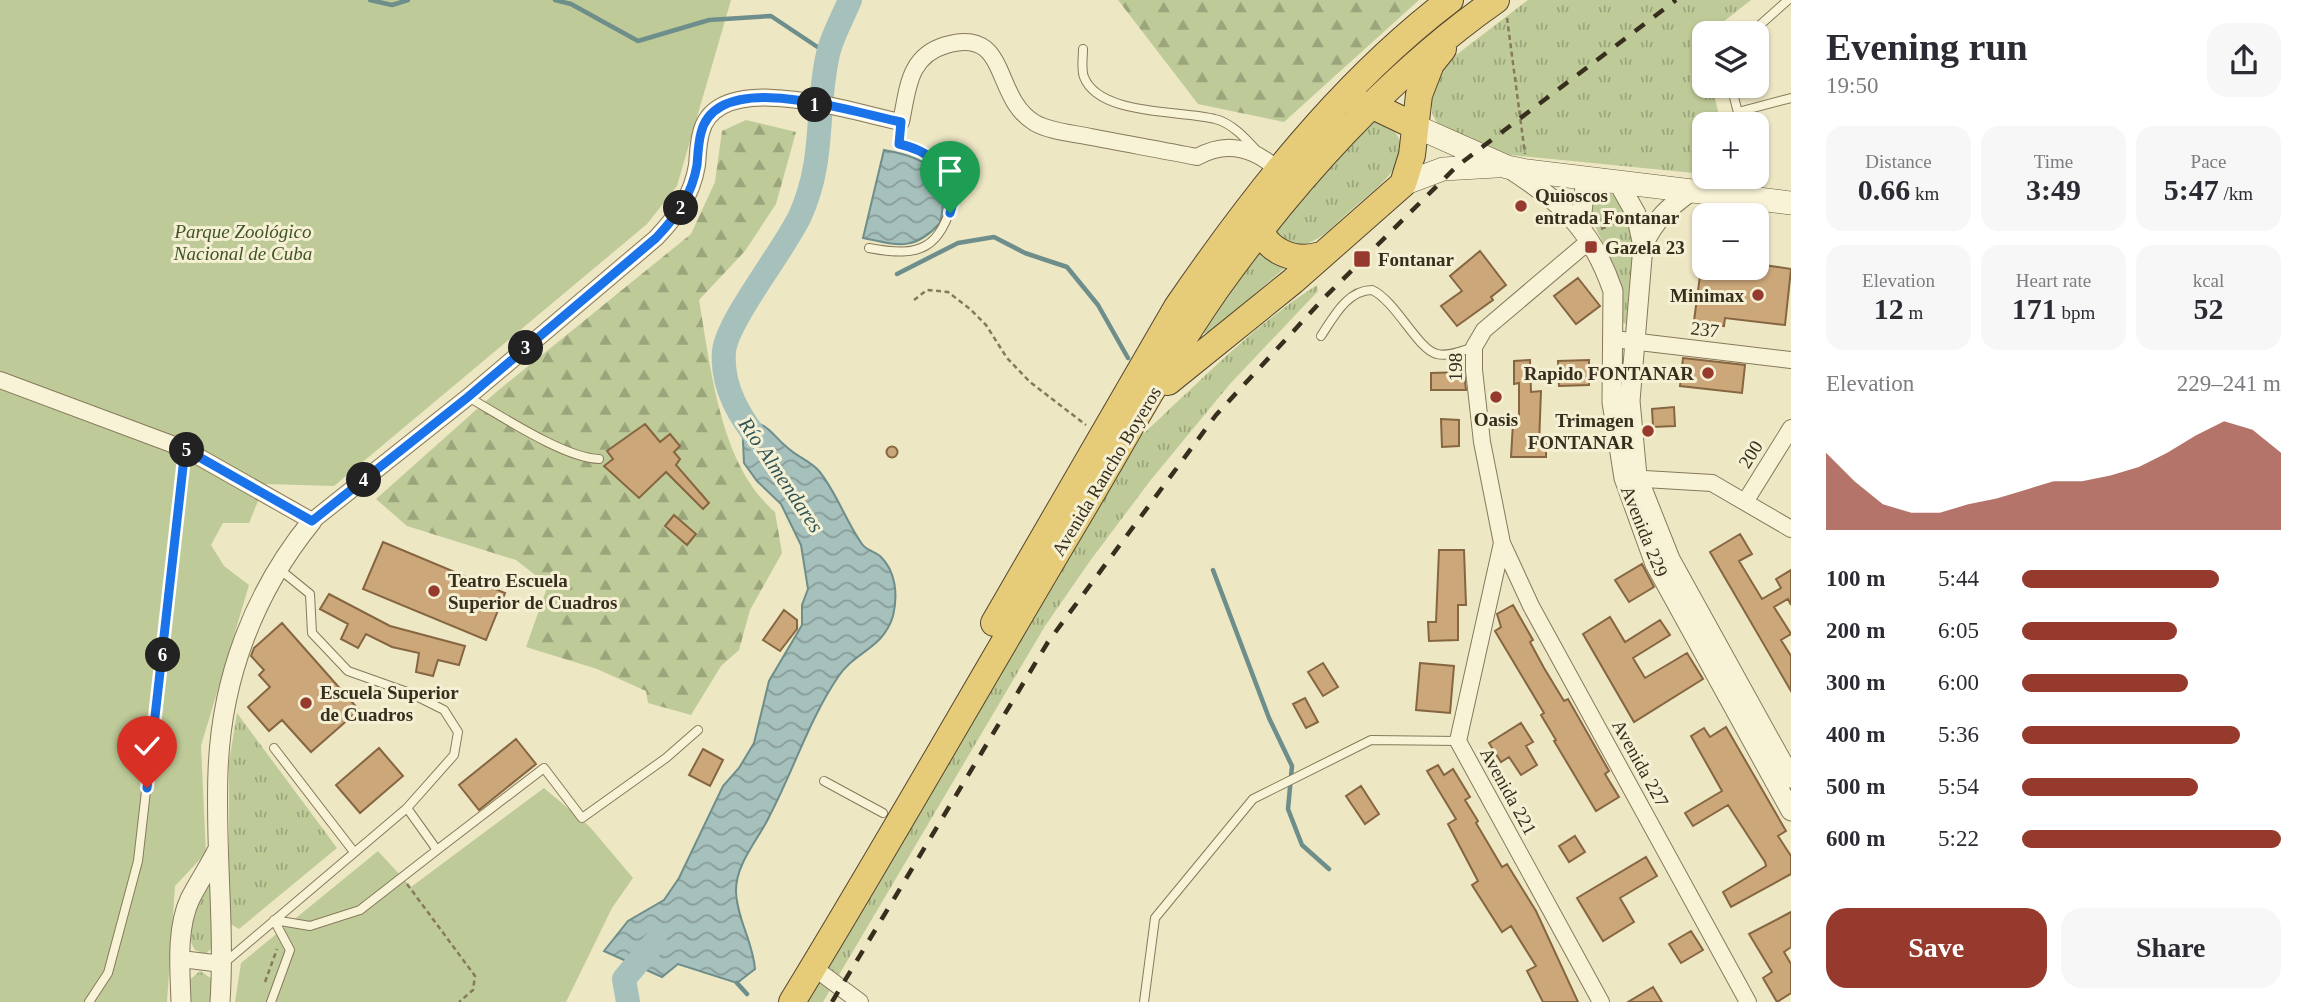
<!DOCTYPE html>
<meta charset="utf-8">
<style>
body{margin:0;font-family:Georgia,serif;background:#f7f7f7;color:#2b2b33;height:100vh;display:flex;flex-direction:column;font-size:26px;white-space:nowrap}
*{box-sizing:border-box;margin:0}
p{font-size:23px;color:#7c7c81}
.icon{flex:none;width:38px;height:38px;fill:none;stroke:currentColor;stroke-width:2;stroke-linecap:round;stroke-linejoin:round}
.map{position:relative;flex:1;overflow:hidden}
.side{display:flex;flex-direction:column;background:#fff;width:525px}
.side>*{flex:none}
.controls{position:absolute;left:1692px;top:21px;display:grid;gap:14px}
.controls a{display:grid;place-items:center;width:77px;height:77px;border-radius:14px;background:#fff;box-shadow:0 2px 5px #0004;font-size:35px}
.pin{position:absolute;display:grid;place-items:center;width:60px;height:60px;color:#fff;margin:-72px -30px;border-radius:50% 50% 50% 0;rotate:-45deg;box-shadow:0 0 7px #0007}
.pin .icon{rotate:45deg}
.km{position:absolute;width:35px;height:35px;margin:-18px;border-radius:50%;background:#222;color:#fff;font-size:19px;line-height:35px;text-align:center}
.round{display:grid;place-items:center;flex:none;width:74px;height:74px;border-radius:21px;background:#f7f7f7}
.overview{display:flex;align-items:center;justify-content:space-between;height:119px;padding:0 35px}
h1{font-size:38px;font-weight:600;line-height:52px}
.metrics{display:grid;grid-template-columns:repeat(3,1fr);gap:10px;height:119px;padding:7px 35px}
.metrics div{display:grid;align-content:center;border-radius:18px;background:#f7f7f7;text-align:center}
.metrics b{font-size:30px;font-weight:600}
.metrics small{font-size:19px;font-weight:400}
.metrics p{font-size:19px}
.chart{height:196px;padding:14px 35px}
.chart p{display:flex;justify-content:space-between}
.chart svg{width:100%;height:126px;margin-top:7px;fill:#953a2c;opacity:.7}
.cta{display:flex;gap:14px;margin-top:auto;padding:14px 35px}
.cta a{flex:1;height:80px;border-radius:21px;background:#953a2c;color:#fff;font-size:28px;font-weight:600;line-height:80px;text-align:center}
.cta a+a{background:#f7f7f7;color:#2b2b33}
ul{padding:0 35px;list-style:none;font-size:23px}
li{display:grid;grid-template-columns:112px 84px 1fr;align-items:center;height:52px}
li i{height:18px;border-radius:9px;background:#953a2c}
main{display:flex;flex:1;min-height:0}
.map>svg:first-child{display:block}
.grass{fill:url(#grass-tufts)}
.forest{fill:url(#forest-firs)}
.green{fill:#becb98}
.water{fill:url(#water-waves);stroke:#6d8e8b;stroke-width:2}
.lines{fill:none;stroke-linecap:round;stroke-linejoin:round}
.stream{stroke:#6d8e8b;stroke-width:4.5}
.river{stroke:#a6c0bc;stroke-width:24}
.building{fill:#cba77a;stroke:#866641;stroke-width:2}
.service-casing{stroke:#87795b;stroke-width:10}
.minor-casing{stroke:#87795b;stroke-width:18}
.tertiary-casing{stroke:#87795b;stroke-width:21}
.secondary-casing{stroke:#695a3e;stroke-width:24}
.trunk-casing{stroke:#55462f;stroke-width:28}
.path{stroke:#87795b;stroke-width:2.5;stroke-dasharray:5 3.5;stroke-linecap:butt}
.service{stroke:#f8f3d7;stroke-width:8}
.minor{stroke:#f8f3d7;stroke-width:16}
.tertiary{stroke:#f8f3d7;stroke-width:19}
.secondary{stroke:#f8f3d7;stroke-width:23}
.trunk{stroke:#e6cb79;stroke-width:26}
.rail{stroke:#382e1e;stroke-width:4.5;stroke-dasharray:12 12;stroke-linecap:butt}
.route-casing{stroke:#fff;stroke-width:14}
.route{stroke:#1a73e8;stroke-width:9}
.poi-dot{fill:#953a2c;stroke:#f5f0d3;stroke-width:2.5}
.labels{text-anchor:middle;stroke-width:6;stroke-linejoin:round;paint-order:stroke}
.poi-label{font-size:19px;font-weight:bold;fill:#382e1e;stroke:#f5f0d3;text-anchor:start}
.park-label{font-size:19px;font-style:italic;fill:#415425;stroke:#f5f0d3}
.street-label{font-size:19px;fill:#382e1e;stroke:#f5f0d3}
.water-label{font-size:21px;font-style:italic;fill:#2e5457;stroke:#f5f0d3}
</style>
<main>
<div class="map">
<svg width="1791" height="1002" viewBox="0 0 1791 1002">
<defs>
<pattern id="grass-tufts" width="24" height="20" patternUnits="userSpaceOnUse" patternTransform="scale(1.75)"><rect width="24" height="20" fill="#becb98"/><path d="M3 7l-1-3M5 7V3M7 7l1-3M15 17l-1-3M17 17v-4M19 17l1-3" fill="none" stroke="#9ba57b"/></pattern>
<pattern id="forest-firs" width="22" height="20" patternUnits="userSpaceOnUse" patternTransform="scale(1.75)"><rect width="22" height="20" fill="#becb98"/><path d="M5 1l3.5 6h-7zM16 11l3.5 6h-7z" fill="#9ba57b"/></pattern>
<pattern id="water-waves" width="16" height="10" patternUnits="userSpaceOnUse" patternTransform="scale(1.75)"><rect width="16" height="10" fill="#a6c0bc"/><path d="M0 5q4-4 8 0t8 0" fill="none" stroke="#889c98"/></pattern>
</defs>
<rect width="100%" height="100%" fill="#ede7c4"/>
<path class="grass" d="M1528,0H1751L1709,33H1704L1701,40L1704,86H1712L1721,124H1704V174L1500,154L1439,127L1432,113V97L1447,62Z
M1373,114C1432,148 1385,181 1351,210C1339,220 1323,239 1308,243C1294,247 1286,240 1274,233Z
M1603,191C1655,206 1632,284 1627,324L1623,323L1619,279L1587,208L1591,195Z
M1255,248L1289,264L1212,332L1204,333L1200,330Z
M1317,285L1318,291L1229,385L1150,481L1090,561L1045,626L823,1002H804L1142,435C1199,383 1251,327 1317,285Z
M237,713L337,848L239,929L229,923V762Z
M213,875L214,947L205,954L195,950C180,929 202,894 213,875Z
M200,971L214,980L213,1002H186L187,982Z"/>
<path class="forest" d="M1118,0H1419L1284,122L1198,104Z
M746,120L796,132L776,204L745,251L699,300C711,369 720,465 775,512L782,553L750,610L739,650L721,666L691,715L648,703L646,691L597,669L526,647L548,585L516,560L407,526L376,499L495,393L691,234L715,182L722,131Z"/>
<path class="green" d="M0,0H731L677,186L647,224L334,486L265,484L249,523H223L211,545L224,566L249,585L201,746L206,853L175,886L167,1002H0Z
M544,788L590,827L633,878L612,908L566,1002H235L241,963L378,851L411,887Z"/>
<path class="water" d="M884,150C930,158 952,173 940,223C914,252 897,245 863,238Z
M742,420C772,424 768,432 789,449C798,457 812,462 819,471C837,493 846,522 862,544C866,550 875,552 880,556C896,571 898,595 893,616C883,649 855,651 838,677C809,720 794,769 770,815C759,839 735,864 736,892C737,919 753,942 755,969L737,983L678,964L662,977L604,951L628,921L664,900L679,878L723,786L739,768L754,743L769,681L802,625V605L808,589L801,545L781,504L757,481L744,463Z"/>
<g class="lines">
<path class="stream" d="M370,0L392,5L408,0
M555,0L571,4L638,41L709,20L771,16L828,54
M897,274L958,243L994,237L1025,253L1067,267L1098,305L1128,358
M1213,570L1269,718L1292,766L1288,809L1302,845L1329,869
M737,983L747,994"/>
<path class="river" d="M763,446C740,418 721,387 724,351C727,321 784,250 800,216C826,159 815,110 828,54C832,36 843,17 850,0
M628,1002L624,979L655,942"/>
</g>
<path class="building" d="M1480,251L1506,285L1491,297L1493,300L1457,326L1441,306L1462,291L1450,276Z
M1757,264L1791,269L1785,325L1725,318L1724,326L1694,321L1701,268H1757Z
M1578,278L1600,306L1576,324L1554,296Z
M1683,358L1745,365L1742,393L1680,386Z
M1530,360L1531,392L1541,391L1539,444H1546V457H1511L1513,423H1519V383L1514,384V361Z
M1589,360V385L1559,386L1558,361Z
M1464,372L1466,390H1431V373Z
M1674,407L1675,426L1653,427L1652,409Z
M1441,419L1459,420V446L1442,447Z
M645,424L660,442L670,434L680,446L674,452L680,459L676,465L709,503L703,509L666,472L639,498L604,466L613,459L607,451Z
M886.5 452a5.5 5.5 0 1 1 11 0a5.5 5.5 0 1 1-11 0Z
M674,515L696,534L687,545L665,526Z
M1740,534L1752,554L1739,561L1762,599L1781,588L1776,579L1791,570V605L1788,599L1774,607L1791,634L1781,640L1791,656V691L1710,552Z
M383,542L505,593L486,640L363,589Z
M1439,550H1464L1466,605H1458V640L1429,641L1428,622H1436Z
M1642,564L1654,587L1629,602L1615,580Z
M329,594L390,626L465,646L459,665L438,660L433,676L416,672L419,653L392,647L366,634L358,648L341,639L348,624L320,609Z
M1513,605L1533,640L1530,642L1544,668L1564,701L1568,699L1609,771L1605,774L1619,797L1596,811L1554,741L1556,740L1541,715L1544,713L1495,631L1501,627L1497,614Z
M784,610L797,620V629L780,651L763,640Z
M1610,617L1625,642L1660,620L1670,635L1633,658L1645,678L1687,653L1703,679L1634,722L1583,634Z
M282,623L359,710L311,752L282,720L269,731L248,707L270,687L259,675L264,670L251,656L254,648Z
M1323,663L1338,687L1323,696L1308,672Z
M1420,663L1454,666L1450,713L1416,710Z
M1305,698L1318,722L1306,728L1293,704Z
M1521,723L1533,742L1526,746L1537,765L1521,775L1509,757L1501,762L1489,743Z
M1726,727L1786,831L1778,836L1791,856V874L1731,907L1723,892L1766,866L1765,862L1728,805L1693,826L1685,813L1722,791L1691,736L1704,728L1710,737Z
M516,739L536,764L479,810L459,785Z
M379,748L403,776L360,813L336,785Z
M703,749L723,760L710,786L689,775Z
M1438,765L1444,775L1453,769L1470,797L1465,800L1478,821L1476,823L1502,867L1507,864L1536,911L1578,1002H1543L1527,971L1536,966L1511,926L1502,932L1472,885L1478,881L1448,824L1456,819L1427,771Z
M1361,786L1379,814L1365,824L1346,796Z
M1575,836L1585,852L1569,862L1559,846Z
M1646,857L1657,876L1620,898L1634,922L1603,941L1577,898Z
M1791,912V947L1784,952L1791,964V993L1777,1002L1763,978L1772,972L1749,934Z
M1691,931L1703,950L1681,963L1669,944Z
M1653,987L1662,1002H1628Z"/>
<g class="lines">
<g class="service-casing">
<path id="service" d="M1751,33L1788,0
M1083,49C1083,58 1081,69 1084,77C1099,116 1181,110 1215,119C1232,123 1246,139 1258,152
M1731,86L1741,124
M1738,112L1791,98
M1754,177L1760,198
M869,248C922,258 939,249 955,196C940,165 934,152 899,144L901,122
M1321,336C1333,318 1347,290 1372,290C1396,301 1418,350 1437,354C1449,357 1463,350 1474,347
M468,397C500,415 564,458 599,459
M278,568L310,594L312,633L348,671L410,693L444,710L458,732L454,755L407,808
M274,748L354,852
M824,781L883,813
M437,850L544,768L582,818L666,758L698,730
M223,964L407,808L437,850L360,910L310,926L274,920
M89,1002L108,973L138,861L185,449
M271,1002L290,950L274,920
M1144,1002L1155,918L1253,799L1371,740L1458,741"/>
</g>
<g class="minor-casing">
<path id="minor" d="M1589,241L1484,330L1474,347V370L1482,442L1502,543L1531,606L1748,1002
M1614,339L1791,360
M0,380L185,449L312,521L468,397L656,238C676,217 692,196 697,165C698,155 698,144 701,133C717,66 854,113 901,122C908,89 908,56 946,45C1010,26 992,98 1035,123C1051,132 1073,133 1091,137C1127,144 1162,150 1197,157C1227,140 1254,148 1278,170
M1628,478L1712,483L1791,529
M1745,502L1791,428
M1502,543L1458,741L1601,1002
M181,959L222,964
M813,967L860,1002"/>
</g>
<g class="tertiary-casing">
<path id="tertiary" d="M1510,169C1563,203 1592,230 1613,291L1612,402L1624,478L1655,564L1791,811
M1618,182L1636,214L1643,246L1630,401L1637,476L1670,559L1791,778
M1580,228L1586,179
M1643,246C1653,221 1671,205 1693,190
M181,1002C180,969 176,929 190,899C198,883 209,867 217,851
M220,1002C225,926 215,849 218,772C221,679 254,592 312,521"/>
</g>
<g class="secondary-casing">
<path id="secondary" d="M1415,126L1507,167L1527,171L1791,203
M1403,184L1443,169L1496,166"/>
</g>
<g class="trunk-casing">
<path id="trunk" d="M1356,104L1371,105L1415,126
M1258,215C1258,249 1293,264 1321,255
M1168,382L1293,281L1403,184L1412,155L1419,95L1431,64L1443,49
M994,623L1177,307C1254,195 1341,83 1450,0
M792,1002C888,845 978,685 1072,527C1120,447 1164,364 1217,288C1293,182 1389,75 1496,0"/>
</g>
<path class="path" d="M1507,18L1525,154
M1601,229L1620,221
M914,300L927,290L948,292L970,309L986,325L1007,358L1030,382L1086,425
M407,884L475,976L473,990L459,1002
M265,982L277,949"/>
<use href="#service" class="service"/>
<use href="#minor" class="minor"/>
<use href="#tertiary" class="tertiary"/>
<use href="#secondary" class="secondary"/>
<use href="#trunk" class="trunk"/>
<path class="rail" d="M832,1002L1048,642L1216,415L1324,298L1456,167L1676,0"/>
</g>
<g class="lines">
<g class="route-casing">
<path id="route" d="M147,788L185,449L312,521L468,397L656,238C676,217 692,195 697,165C698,155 698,144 701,133C717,66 854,113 901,122L899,144C934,152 940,165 955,196L950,213"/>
</g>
<use href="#route" class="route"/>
</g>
<g class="poi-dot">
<circle cx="1521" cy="206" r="7"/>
<rect x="1584" y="240" width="14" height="14" rx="3.5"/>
<rect x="1353" y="250" width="18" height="18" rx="3.5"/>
<circle cx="1758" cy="295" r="7"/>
<circle cx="1708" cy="373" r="7"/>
<circle cx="1496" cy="397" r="7"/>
<circle cx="1648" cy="431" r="7"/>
<circle cx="434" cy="591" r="7"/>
<circle cx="306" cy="703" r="7"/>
</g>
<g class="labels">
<g class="poi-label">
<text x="1535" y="202">Quioscos<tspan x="1535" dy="22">entrada Fontanar</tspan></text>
<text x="1605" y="254">Gazela 23</text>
<text x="1378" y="266">Fontanar</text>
<text x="1744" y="302" text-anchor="end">Minimax</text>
<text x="1694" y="380" text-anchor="end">Rapido FONTANAR</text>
<text x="1496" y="426" text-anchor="middle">Oasis</text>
<text x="1634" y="427" text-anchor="end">Trimagen<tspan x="1634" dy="22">FONTANAR</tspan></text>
<text x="448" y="587">Teatro Escuela<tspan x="448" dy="22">Superior de Cuadros</tspan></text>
<text x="320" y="699">Escuela Superior<tspan x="320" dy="22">de Cuadros</tspan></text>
</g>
<g class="park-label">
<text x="243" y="238">Parque Zoológico<tspan x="243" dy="22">Nacional de Cuba</tspan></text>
</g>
<g class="street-label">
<text transform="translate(1705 329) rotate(7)" y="7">237</text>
<text transform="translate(1455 367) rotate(-90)" y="7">198</text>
<text transform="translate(1750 454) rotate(-58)" y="7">200</text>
<text transform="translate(1106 471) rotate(-59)" y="7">Avenida Rancho Boyeros</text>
<text transform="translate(1645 531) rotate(68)" y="7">Avenida 229</text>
<text transform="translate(1641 763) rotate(61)" y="7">Avenida 227</text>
<text transform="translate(1509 791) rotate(61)" y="7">Avenida 221</text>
</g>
<g class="water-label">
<text transform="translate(781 475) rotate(56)" y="7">Río Almendares</text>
</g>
</g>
</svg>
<div class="controls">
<a><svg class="icon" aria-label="layers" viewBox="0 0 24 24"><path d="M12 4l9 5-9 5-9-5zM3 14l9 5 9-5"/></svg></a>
<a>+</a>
<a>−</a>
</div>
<div class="pin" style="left:950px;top:213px;background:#1e9e55"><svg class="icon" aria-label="arrive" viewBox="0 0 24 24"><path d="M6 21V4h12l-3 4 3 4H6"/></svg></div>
<div class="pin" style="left:147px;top:788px;background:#d93025"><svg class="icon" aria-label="check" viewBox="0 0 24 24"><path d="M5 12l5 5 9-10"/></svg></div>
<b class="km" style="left:815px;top:105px">1</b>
<b class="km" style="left:681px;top:208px">2</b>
<b class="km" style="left:526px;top:348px">3</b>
<b class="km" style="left:364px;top:480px">4</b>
<b class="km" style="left:187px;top:450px">5</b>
<b class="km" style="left:163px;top:655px">6</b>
</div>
<section class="side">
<div class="overview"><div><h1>Evening run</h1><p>19:50</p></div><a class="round"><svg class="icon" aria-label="share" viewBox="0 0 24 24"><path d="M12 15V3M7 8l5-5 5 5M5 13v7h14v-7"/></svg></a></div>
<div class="metrics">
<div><p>Distance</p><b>0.66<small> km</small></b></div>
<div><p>Time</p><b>3:49</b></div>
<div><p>Pace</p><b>5:47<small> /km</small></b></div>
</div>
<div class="metrics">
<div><p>Elevation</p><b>12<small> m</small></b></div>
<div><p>Heart rate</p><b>171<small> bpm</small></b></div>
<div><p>kcal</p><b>52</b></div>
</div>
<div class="chart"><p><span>Elevation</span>229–241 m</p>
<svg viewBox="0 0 160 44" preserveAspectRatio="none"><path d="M0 44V17L10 27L20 35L30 38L40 38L50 35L60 33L70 30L80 27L90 27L100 25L110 22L120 17L130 11L140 6L150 9L160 17V44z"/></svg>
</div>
<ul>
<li><b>100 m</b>5:44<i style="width:76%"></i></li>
<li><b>200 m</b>6:05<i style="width:60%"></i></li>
<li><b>300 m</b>6:00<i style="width:64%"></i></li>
<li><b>400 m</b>5:36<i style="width:84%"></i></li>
<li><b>500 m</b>5:54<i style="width:68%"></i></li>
<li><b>600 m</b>5:22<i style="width:100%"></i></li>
</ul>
<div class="cta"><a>Save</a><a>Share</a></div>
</section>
</main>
